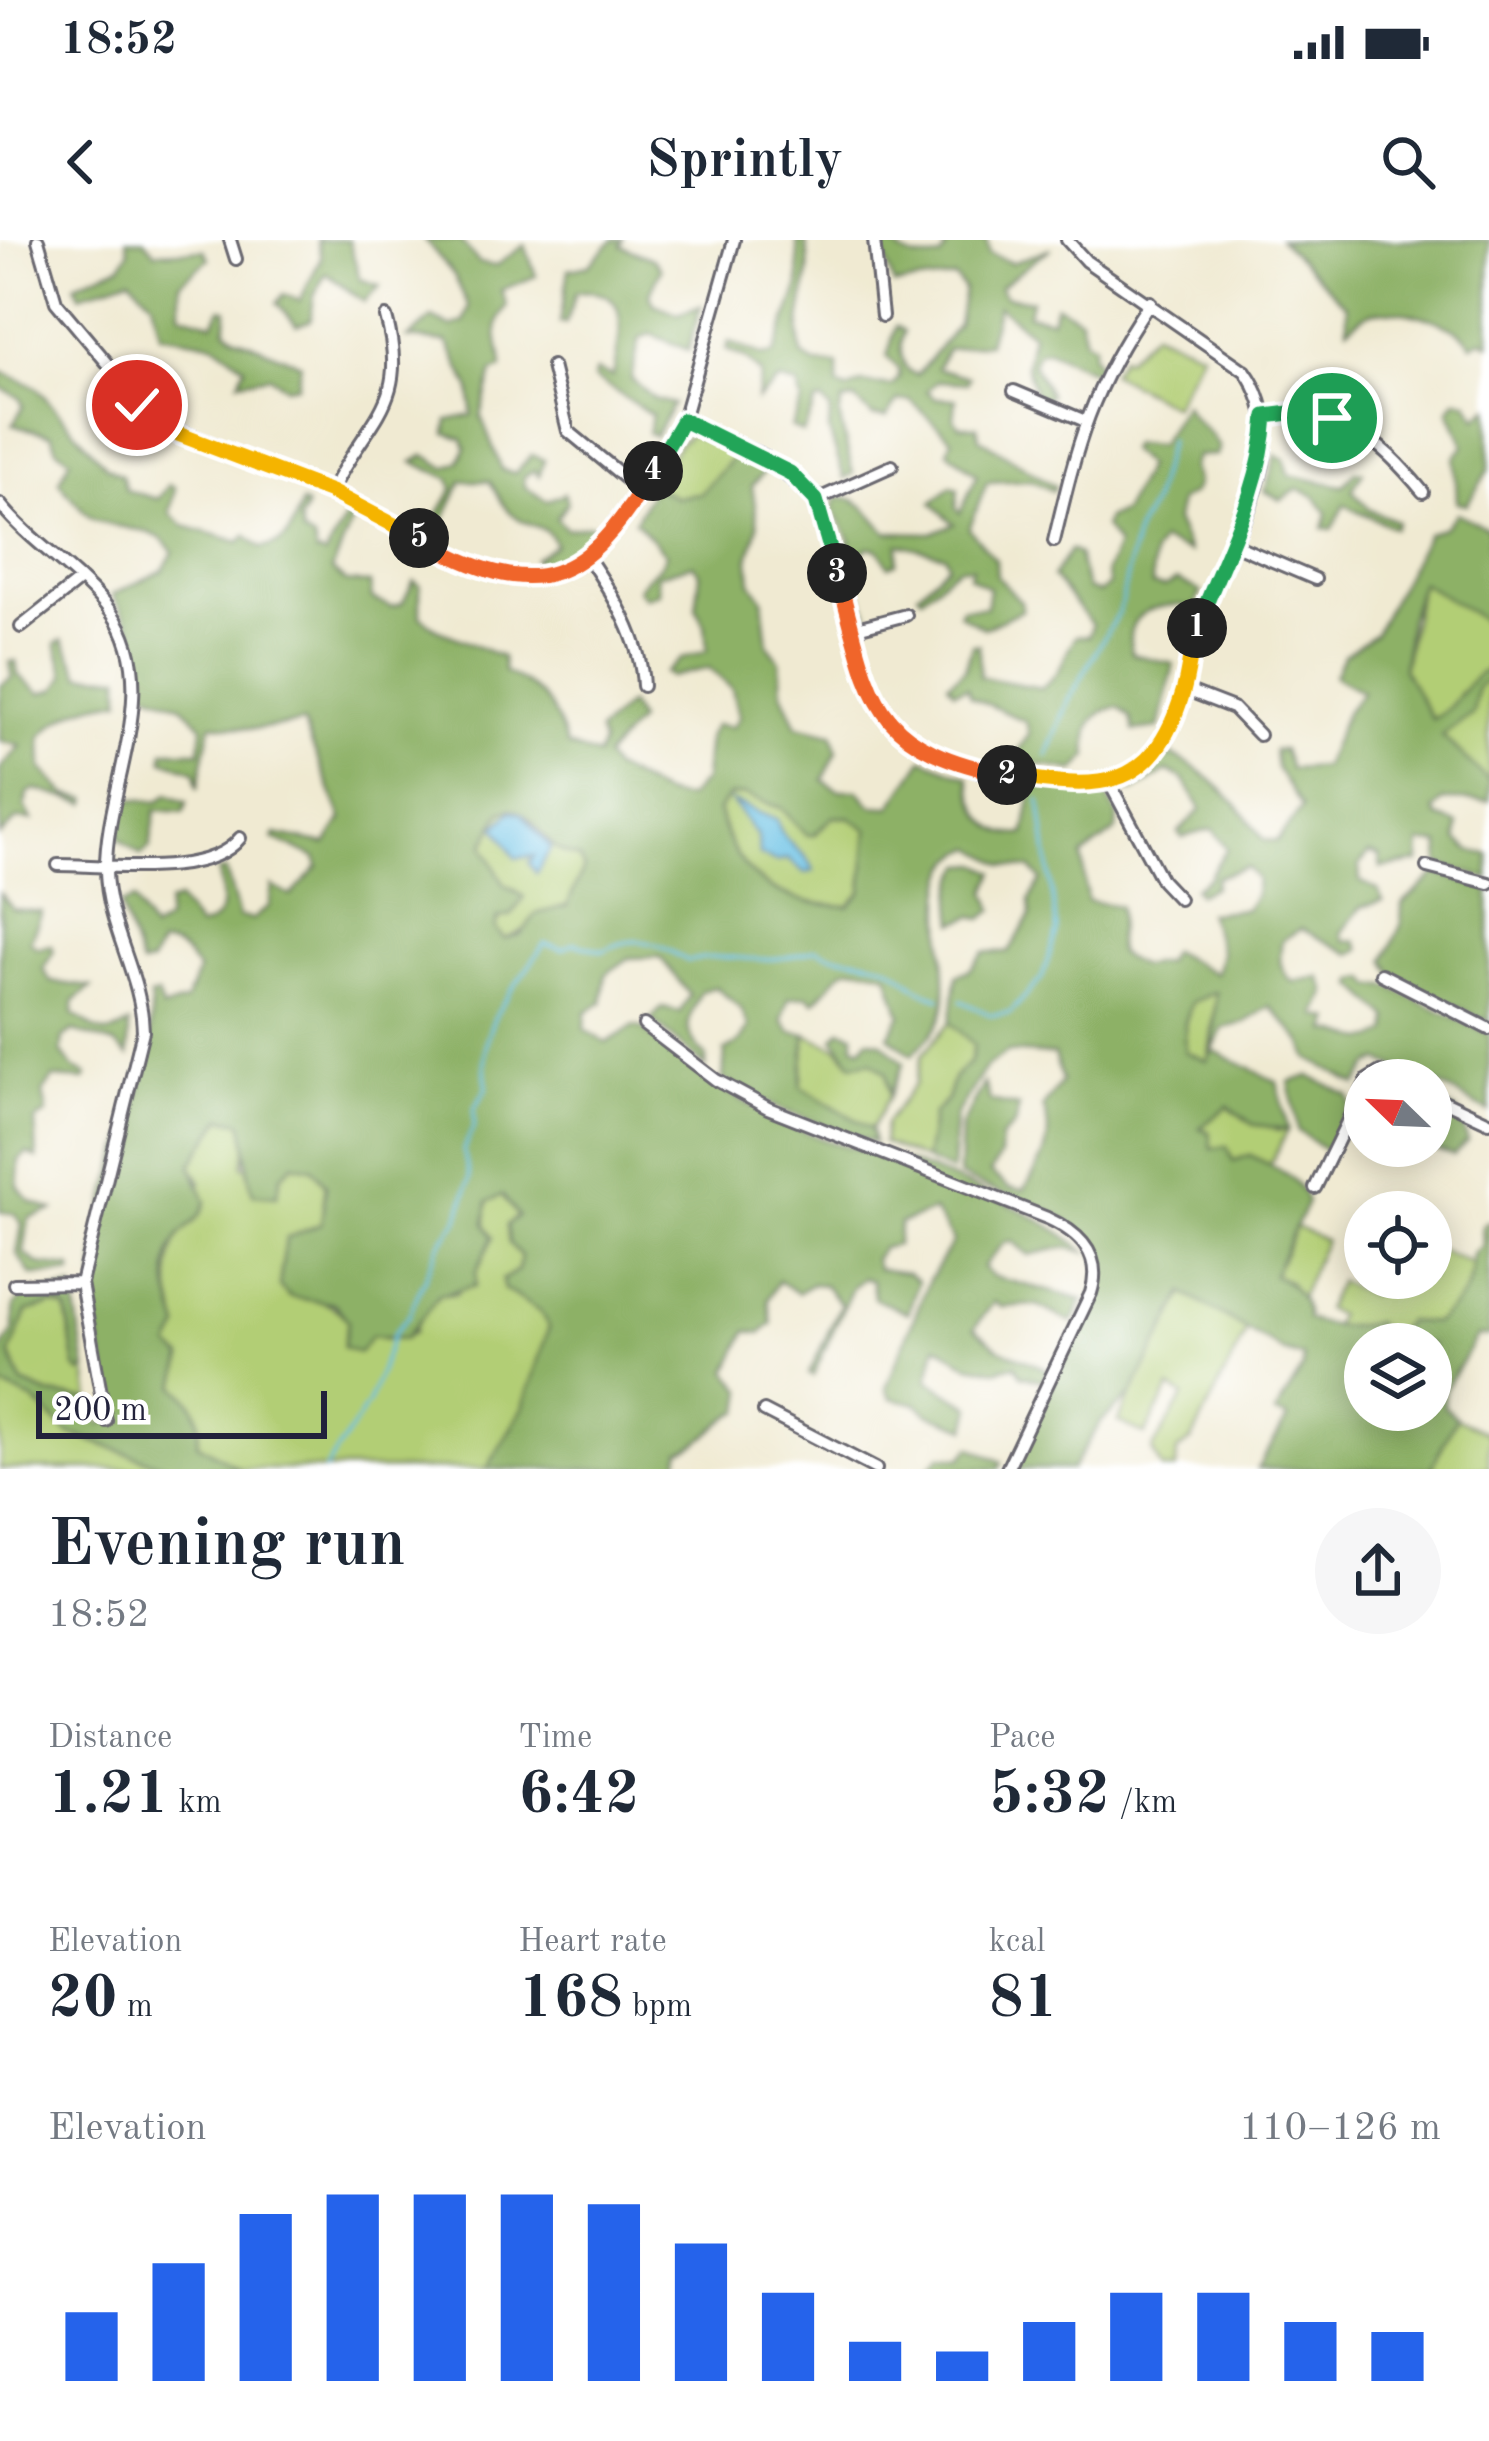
<!DOCTYPE html>
<meta charset="utf-8">
<style>
body{margin:0;font-family:"Old Standard TT",serif;background:#f6f6f7;color:#1f2937;height:100vh;display:flex;flex-direction:column;font-size:45px;white-space:nowrap}
*{box-sizing:border-box;margin:0}
p{font-size:39px;color:#747a83}
.icon{flex:none;width:66px;height:66px;fill:none;stroke:currentColor;stroke-width:2;stroke-linecap:round;stroke-linejoin:round}
.map{position:relative;height:1229px;overflow:hidden}
.side{display:flex;flex-direction:column;background:#fff;flex:1}
.side>*{flex:none}
.needle{width:78px;rotate:293deg}
.buttons{position:absolute;left:1344px;top:819px;display:grid;gap:24px}
.buttons a{display:grid;place-items:center;width:108px;height:108px;border-radius:50%;background:#fff;box-shadow:0 6px 30px #0003;font-size:60px}
.scale{position:absolute;left:36px;bottom:30px;width:291px;box-sizing:border-box;padding-left:12px;border:6px solid #22223b;border-top:0;font-size:33px;line-height:42px;white-space:nowrap;color:#22223b;-webkit-text-stroke:9px #fff;paint-order:stroke}
.pin{position:absolute;display:grid;place-items:center;width:102px;height:102px;color:#fff;margin:-51px;border:6px solid #fff;border-radius:50%;box-shadow:0 3px 12px #0007}
.km{position:absolute;width:60px;height:60px;margin:-30px;border-radius:50%;background:#222;color:#fff;font-size:33px;line-height:60px;text-align:center}
.round{display:grid;place-items:center;flex:none;width:126px;height:126px;border-radius:63px;background:#f6f6f7}
.headline{display:flex;align-items:center;justify-content:space-between;height:204px;padding:0 48px}
h1{font-size:66px;font-weight:700;line-height:90px}
.stats{display:grid;grid-template-columns:repeat(3,1fr);gap:18px;height:204px;padding:12px 48px}
.stats div{display:grid;align-content:center}
.stats b{font-size:60px;font-weight:700}
.stats small{font-size:33px;font-weight:400}
.stats p{font-size:33px}
.chart{height:336px;padding:24px 48px}
.chart p{display:flex;justify-content:space-between}
.chart svg{width:100%;height:216px;margin-top:12px;stroke:#2563eb;stroke-width:6}
.status{display:flex;justify-content:space-between;align-items:center;height:84px;padding:0 60px;background:#fff;direction:ltr}
.status svg{height:33px;fill:currentColor}
header{display:flex;justify-content:space-between;align-items:center;height:156px;padding:0 48px;background:#fff;font-size:54px;font-weight:700}
.map>svg:first-child{display:block}
.green{fill:#b2ce74;stroke:#6a7858;stroke-width:3}
.forest{fill:#8db166;stroke:#586a50;stroke-width:3;fill-rule:evenodd}
.water{fill:#66c0e4;stroke:#447190;stroke-width:3}
.lines{fill:none;stroke-linecap:round;stroke-linejoin:round}
.stream{stroke:#66c0e4;stroke-width:3}
.minor-casing{stroke:#6a6870;stroke-width:16}
.minor{stroke:#fff;stroke-width:10}
.split-1-casing{stroke:#fff;stroke-width:24}
.split-2-casing{stroke:#fff;stroke-width:24}
.split-3-casing{stroke:#fff;stroke-width:24}
.split-4-casing{stroke:#fff;stroke-width:24}
.split-5-casing{stroke:#fff;stroke-width:24}
.split-6-casing{stroke:#fff;stroke-width:24}
.split-1{stroke:#22a559;stroke-width:15}
.split-2{stroke:#f5b400;stroke-width:15}
.split-3{stroke:#f0652b;stroke-width:15}
.split-4{stroke:#22a559;stroke-width:15}
.split-5{stroke:#f0652b;stroke-width:15}
.split-6{stroke:#f5b400;stroke-width:15}
</style>
<div class="status"><b>18:52</b><svg viewBox="0 0 49 12"><path d="M0 12V9h3v3zM5 12V6h3v6zM10 12V3h3v9zM15 12V0h3v12zM26 1h20v11H26zM47 4h2v5h-2z"/></svg></div>
<header><svg class="icon" aria-label="back" viewBox="0 0 24 24"><path d="M15 5l-7 7 7 7"/></svg>Sprintly<svg class="icon" aria-label="search" viewBox="0 0 24 24"><circle cx="10" cy="10" r="6"/><path d="M15 15l6 6"/></svg></header>
<div class="map">
<svg width="1489" height="1229" viewBox="0 0 1489 1229">
<rect width="100%" height="100%" fill="#fff"/>
<filter id="ink" filterUnits="userSpaceOnUse"><feTurbulence type="fractalNoise" baseFrequency=".00833" numOctaves="2"/><feDisplacementMap in="SourceGraphic" scale="24" xChannelSelector="R" yChannelSelector="G"/><feConvolveMatrix kernelMatrix="1 2 1 2 8 2 1 2 1" color-interpolation-filters="sRGB"/></filter>
<filter id="wash" filterUnits="userSpaceOnUse"><feTurbulence type="fractalNoise" baseFrequency=".004" numOctaves="4" result="noise"/><feDisplacementMap in="SourceGraphic" scale="48" xChannelSelector="R" yChannelSelector="G"/><feGaussianBlur stdDeviation="2.7" result="paint"/><feColorMatrix in="noise" values="0 0 0 0 0 0 0 0 0 0 0 0 0 0 0 0 0 1.4 0 .05"/><feComposite in="paint" operator="in"/></filter>
<g filter="url(#wash)">
<rect width="100%" height="100%" fill="#f0ead2"/>
<path class="green" d="M1153,92L1202,112L1173,166L1111,133L1121,117L1126,119Z
M690,194L738,212L701,254L677,257L653,247L678,204Z
M1421,342L1489,384V433L1487,429L1460,452L1452,470L1431,479L1403,429Z
M1489,439V541L1477,536L1442,495L1473,473L1477,447Z
M743,555L781,568L814,595L832,577H850L869,590L862,652L850,666C779,665 735,639 718,569L730,556Z
M511,569C543,577 539,609 579,618L585,628L567,666C542,669 529,693 504,699L494,688L517,651L504,644L483,606L501,572Z
M1217,752L1208,821L1185,812V783L1192,762Z
M950,782L974,804L971,821L954,837L947,860L933,874L925,920L883,903L885,884L915,844L922,815Z
M806,794L838,808L852,824L871,821L886,832L890,855L871,889L801,847Z
M1227,866L1278,891L1288,890L1270,925L1250,915L1233,922L1211,909L1201,884Z
M222,878L242,882L248,899L243,926L281,936L292,924L313,928L326,945L321,984L301,994L313,1059C351,1067 370,1116 414,1093L419,1077L440,1055L456,1054C499,1006 481,1019 487,962L502,954L518,977L507,986L509,1003L521,1016L518,1030L502,1040L504,1049L540,1071L549,1087L523,1168L487,1229H240L197,1203C202,1177 196,1163 176,1146L183,1118L169,1106L180,1088C157,1014 176,1009 201,942L191,925Z
M1296,987L1325,1000L1300,1058L1288,1041L1273,1036Z
M1431,1006L1473,1024L1463,1064L1435,1083L1390,1097L1361,1086L1333,1087L1338,1075L1325,1069L1339,1041L1370,1056L1376,1043L1395,1053L1402,1038H1431Z
M1184,1053L1245,1084L1246,1092L1192,1200L1177,1211L1176,1229H1162L1152,1210L1184,1156L1170,1148L1145,1195L1118,1181Z
M46,1062L66,1069L76,1128L81,1133L86,1129L90,1160L48,1154L22,1143L10,1113L27,1072Z
M0,1145L33,1160L68,1193L173,1229H0Z
M1456,1178L1489,1194V1229H1431Z"/>
<path class="forest" d="M126,0H144L155,12L204,10L209,19L180,43V73L213,83L221,68L227,70L226,89L234,96L301,124L297,145L286,147L269,136L239,141L245,126L213,103L160,94L152,61L130,38L80,55L75,44L121,25L129,11Z
M317,0H349L360,39L380,46L364,62L326,33L314,55L311,80L297,85L277,63L284,54L300,61L321,18Z
M425,0H460L479,23L495,26L525,5L536,36L501,50L507,66C489,90 501,102 502,128L493,132L481,176L502,230L515,233L532,215L544,220L539,236L534,230L524,237L525,247L547,261L564,253L567,263L557,278L566,289L591,285L595,295L568,319L537,324L534,319L555,305C548,284 533,289 518,278C501,267 500,255 489,241H462L438,293L430,288L453,249L450,239L413,222L425,215L446,228L459,222L466,208L463,199L446,193L448,180L472,175L471,150L447,102L408,98L432,78L451,87L464,82L469,67L454,35Z
M613,0H623L621,6L655,20L661,29L650,54L654,64L679,74L701,66L688,110L651,94L640,98L631,139L654,159L673,164L655,196L648,193L652,175L594,138L597,131L613,137C619,97 636,44 576,52L566,83H560L569,29L589,25Z
M805,0C817,41 792,73 802,115L815,124L838,125V146L847,150L862,143L892,146L899,138V129L887,117L896,86L904,91C898,106 900,130 917,135L958,84L964,49L955,38L894,45L879,0H890C902,18 919,21 941,18L946,10L940,0H987L989,14L1012,23L1051,8L999,47L1005,56L1031,60L1028,74L1051,79L1056,65L1080,78L1085,100L1094,104L1092,115L1099,124L1095,132L1047,110L1038,112L1033,124L1049,154L1046,159L1035,155L1026,126L1032,94L998,66L988,103L947,109L937,128L969,137L967,143L938,141L927,151L936,158L956,159L954,179L960,186H977L980,198L1055,246L1053,251L1030,240L987,242L969,289L996,320L997,336L1021,362L1022,370L984,388L959,374L962,368L986,367L989,348L969,336L972,327H958L922,357L918,353L948,324L945,315L899,304L896,323L889,326L878,309L869,307L859,314L857,342L868,374L856,368L840,314V306L851,302L833,270L836,258C860,254 872,277 887,292L931,293L954,284L932,263L951,246L958,249L956,269L960,273L977,235L948,211L952,199L910,160L897,161L887,177L872,176L855,159L843,162L839,175L853,234L844,238L829,191L830,170L822,161L816,163L803,193L791,187L802,162L797,145L779,141L757,160L761,134L745,118L726,110L729,102L763,116L774,114L799,45L797,1Z
M1280,0H1489V104L1482,100L1472,105C1460,82 1392,64 1369,73C1361,76 1354,85 1347,88V66Z
M0,131L36,147L107,227L122,235L126,250L158,259L169,245L175,248L170,273L184,286L240,302L246,295L261,308C292,304 290,289 302,263L307,266L300,281L303,294L314,300L316,313L325,315L348,274L354,277L332,330L346,342L370,343L372,359L391,367L402,364L414,341L420,345V376L438,390L502,417L504,432C546,451 553,466 567,506L597,516L602,503L598,492L629,464L638,481L605,517L613,529C644,539 651,557 688,558L704,540L708,496L715,485L732,487L739,477L732,449L709,428L671,437L665,433L682,418L707,411L705,385L696,368L700,334L693,324L657,335L659,353L645,357L638,350C643,335 660,331 666,314L635,281L653,247L677,257L700,254L738,212L768,227L752,246L758,286L749,319L751,342L763,359L768,405L780,421L782,452L797,486L833,494L837,511L823,540L838,550H858L872,566L891,567L923,519L969,537C973,567 988,599 1025,594L1033,546L1106,554L1118,576L1117,590L1082,616L1087,661L1119,666C1123,684 1113,696 1119,714L1140,726L1165,722L1171,711L1216,734L1221,713L1208,673L1246,669L1255,655L1257,640L1247,627L1216,637L1214,647L1198,654L1194,648L1208,638L1227,608L1213,589L1182,597L1178,593L1201,569L1183,539L1167,531L1135,551H1127V541L1172,515C1209,531 1242,567 1264,600L1277,601L1302,568L1276,528L1274,510H1283L1290,529L1323,527L1346,472L1362,452L1334,436L1343,416L1375,393L1427,294L1445,287L1457,273L1489,289V384L1421,342L1409,379L1403,429L1432,479C1459,467 1461,442 1487,429L1489,439L1477,447L1473,473L1442,496L1489,541V561L1443,560L1434,570L1437,577L1458,584L1457,600L1471,611L1489,614V639L1439,624L1440,604L1420,603L1419,622L1381,628L1379,616L1369,613L1359,626L1360,641L1378,650L1383,661L1361,667L1341,693L1344,701H1356L1360,709L1351,714L1301,689L1282,700C1279,718 1278,730 1293,742L1320,737L1327,751L1317,775L1332,780L1328,791C1352,794 1369,809 1389,791V778L1355,746L1356,740L1367,738L1373,746H1388L1489,794V872L1431,840L1380,821L1370,825L1357,845L1308,818L1303,803L1270,766L1244,783L1223,788L1213,810L1277,842L1288,890L1252,884L1228,866L1200,888L1210,892L1212,909L1227,906L1233,921L1250,915C1273,927 1299,935 1307,962L1273,1035C1292,1042 1306,1059 1307,1079C1330,1088 1351,1089 1375,1082L1390,1097L1407,1081L1435,1083C1459,1062 1475,1050 1472,1015L1483,1005L1482,986L1489,981V1096H1477L1445,1149L1444,1166L1456,1178L1431,1229H1257L1288,1178L1275,1174L1303,1128V1117L1285,1112L1184,1053L1132,1154L1101,1182L1072,1229H1011L1102,1037C1093,964 1013,966 959,935L961,886L984,843L990,861L1019,867L1014,886L1001,898L1000,916L990,933L1009,948L1024,950C1042,922 1056,900 1043,867L1062,841L1054,815L1008,812L986,827L955,877L952,932L925,920L933,874L947,860L954,837L971,821L974,805L950,782L957,735L971,729L984,712H1009L1031,675L1030,660L1041,640L1031,629L1004,625L975,608C915,619 958,735 941,778C935,793 922,804 912,815L889,796L901,775L888,734C832,718 847,733 814,762L808,756L789,758L782,780L791,792L806,794L801,847L871,889L874,903L782,870L723,839L725,811L740,802L749,787L741,769L716,747L701,751C687,782 680,792 706,816V827L651,779L662,768L680,772L690,755L660,717L629,718L606,734L602,763L586,772L585,789L606,803L634,786L642,788C697,835 756,874 823,899C844,907 865,909 886,915C940,932 1046,974 1085,1012L1066,1007L1029,1015L1013,1002L1004,1003L983,1027L991,1036L1083,1060L1072,1083L1037,1065L1002,1067L994,1062L974,1088L997,1107L1048,1130L1042,1141L1021,1135L1015,1125L996,1130L969,1125L937,1105L928,1140L972,1167L967,1188L928,1174L918,1164L891,1158L886,1148L929,1040L953,1001L934,971L900,983L896,1005L882,1008L874,1019L877,1029L907,1033L918,1041L908,1073L874,1058L872,1041L863,1038L853,1046L813,1136L809,1134L841,1064L825,1045L812,1044L798,1053L778,1041L768,1060L772,1084L761,1093L747,1091L728,1131L744,1151L741,1171C717,1180 706,1204 681,1210L677,1229H487L523,1168L549,1087L540,1072L504,1049L502,1040L518,1030L521,1016L509,1003L507,985L518,976L502,955L488,962L485,984L493,997L476,1032L475,1046L439,1055L405,1099L371,1096L359,1113L343,1107L348,1081L335,1064L290,1057L279,1046L286,998L321,984L326,945L313,928L293,924L281,936L277,956L253,954C244,928 250,907 242,882L222,878L191,925L206,961C201,978 197,978 185,990C156,1016 170,1057 180,1088L170,1106L183,1118L176,1146C196,1163 202,1177 197,1203L240,1229H173L68,1193L33,1160L0,1145V1112L14,1090V1066L26,1055L73,1048L86,1129L81,1133L76,1128L67,1070L58,1063L27,1072L10,1114L22,1143L48,1154L90,1160L100,1184L118,1177C99,1114 87,1049 100,983C115,908 159,834 150,756L157,754L162,769L186,761L198,731C187,716 180,703 160,705L151,723L141,726L120,665L134,660L152,691L166,681L168,663L178,660L198,687C229,682 222,657 218,632L226,631L239,677L253,679L269,666L272,646L291,656L318,627L316,618L273,599L275,594L326,604L342,579L303,483L253,489L211,484L198,549L195,531L163,520L164,511H200L202,486L183,466L141,449L133,390L112,355L163,330L173,312C158,283 112,291 93,279C87,276 64,249 59,242L70,219L57,209L52,195L13,185L23,166L20,158L0,147ZM743,555L781,568L807,595H814L833,577H850L868,590L862,652L849,666C779,665 735,639 718,570L729,556ZM511,569C543,578 539,609 579,618L584,628L567,666L535,674L522,694L504,699L495,688L498,678L511,676L524,657L504,644L484,606L501,572ZM1216,752L1213,810L1207,821L1186,812L1185,783L1192,762ZM1365,1104H1431V1170H1365Z
M1457,159L1468,162L1477,178L1489,167V230L1467,264L1457,262L1455,218L1464,205L1449,170Z
M1184,164C1193,184 1210,188 1219,208L1216,215L1196,216L1192,228L1197,243L1193,253L1179,261L1175,281L1189,312L1161,301L1153,314L1152,345L1165,347L1177,340L1201,352L1195,367C1161,361 1120,370 1132,414L1174,424L1159,488L1134,491L1131,478L1119,467C1090,471 1086,489 1088,516L1075,531L1024,522L1018,511L1029,494L1026,482L970,456L967,447L954,451L948,443L965,429L972,405H979L980,437L1041,448C1070,424 1058,422 1076,396H1089L1092,385L1053,337L1070,310L1078,314L1087,349L1099,353L1109,345L1106,332L1117,306L1104,287L1107,278L1122,273L1146,226L1128,210L1132,204L1159,205Z
M1276,215L1285,219L1289,235L1343,246L1356,231L1363,232L1352,250L1370,270L1397,281L1394,288L1345,265L1332,289L1323,288L1327,273L1315,256L1298,249L1281,260L1265,251Z
M63,400L81,435L121,436V460C89,464 63,472 41,497L42,529L67,555L88,559L87,564L35,549L28,553L25,567L32,580L17,579L0,596V529L21,506L0,501V446L12,437L10,422L16,421L18,435L41,453L56,449L65,436L56,403Z
M168,554L187,562L184,572L156,570L150,607L141,615L118,598L127,558L158,562Z
M979,624L995,632L987,652L994,670L982,679L973,676L955,683C952,660 950,645 964,625Z
M1437,633L1489,649V782L1394,736L1385,720L1401,685L1402,665Z
M0,653L13,669L42,672L30,702L38,708L51,705L54,711L43,729L51,742L92,747L74,761L73,774C97,788 102,803 129,784L128,816L115,804L73,791L63,798L61,812L73,828L87,835L85,840L53,838L43,853L47,873L35,881L37,918L27,913L19,920L18,947L30,961L53,970L29,978L24,1013L38,1024L72,1028V1034L31,1035L17,1014L22,984L14,974L0,972Z
M841,790L854,794V805L861,808L868,799L882,802L904,823L890,855L886,832L871,821L852,824L834,798Z
M1309,836L1348,855L1351,863L1326,911L1298,891L1289,842Z
M1431,859L1457,871L1468,901L1453,915L1423,906H1431Z
M971,1207L1002,1222L999,1229H928L941,1216L961,1218Z"/>
<path class="water" d="M732,562L777,580C782,606 809,611 814,631L805,633L788,619L776,622L759,614L758,597Z
M512,571L522,574L551,608L536,633L529,623L534,616L516,618L496,587Z"/>
<g class="lines">
<path class="stream" d="M1047,516L1069,460L1120,369L1136,292L1152,263L1169,200
M961,761L991,775L1010,773L1042,738L1057,691L1040,560
M325,1229L368,1164L394,1093L409,1075L438,1007L459,978L470,938L463,910L474,886V869L487,848C475,778 510,759 544,704L563,709L574,703L603,711C636,692 656,703 688,721C739,709 759,731 816,709C839,721 870,716 891,728C911,740 917,752 940,758"/>
</g>
</g>
<g filter="url(#ink)">
<g class="lines">
<g class="minor-casing">
<path id="minor" d="M38,0L56,62L157,182L331,252L476,327L534,338L589,319L651,234L683,180L734,0
M230,0L236,19
M874,0L882,76
M1067,0L1086,21L1245,131C1305,214 1217,316 1194,399C1185,431 1184,467 1166,496C1153,518 1131,531 1110,544
M552,126L568,191L641,251
M1014,151L1083,180
M1266,176C1340,166 1378,198 1423,252
M683,180L764,216L816,260L869,448C909,536 1025,546 1110,544
M331,252C366,179 411,165 386,77
M816,260L892,226
M0,264C32,304 80,331 111,372C165,446 104,550 106,631C107,687 142,735 143,791L81,1043L106,1181
M1054,301C1078,200 1091,149 1150,62
M1233,304L1315,339
M589,319C614,356 641,400 643,446
M21,387L80,340
M853,389L906,375
M1184,449L1233,468L1259,495
M1110,544L1162,641L1179,659
M58,625C108,625 208,639 240,598
M1427,627L1489,643
M1381,734L1489,789
M644,785L716,840L768,868L1047,978C1080,993 1103,1015 1091,1053L1007,1229
M1367,840L1380,832L1398,840
M1431,855L1489,882
M1315,948L1365,845
M14,1044L81,1043
M764,1171L876,1229"/>
</g>
<use href="#minor" class="minor"/>
</g>
</g>
<g class="lines" filter="url(#ink)">
<g class="split-1-casing">
<path id="split-1" d="M1197,388C1223,316 1261,254 1266,176L1298,172L1332,178"/>
</g>
<g class="split-2-casing">
<path id="split-2" d="M1007,535C1097,550 1152,555 1183,452C1189,431 1190,409 1197,388"/>
</g>
<g class="split-3-casing">
<path id="split-3" d="M837,333C872,456 865,506 1007,535"/>
</g>
<g class="split-4-casing">
<path id="split-4" d="M653,231L683,180L790,233L816,260L837,333"/>
</g>
<g class="split-5-casing">
<path id="split-5" d="M419,298C538,367 586,343 653,231"/>
</g>
<g class="split-6-casing">
<path id="split-6" d="M137,165L178,194L331,252L419,298"/>
</g>
<use href="#split-1" class="split-1"/>
<use href="#split-2" class="split-2"/>
<use href="#split-3" class="split-3"/>
<use href="#split-4" class="split-4"/>
<use href="#split-5" class="split-5"/>
<use href="#split-6" class="split-6"/>
</g>
</svg>
<div class="buttons">
<a><svg class="needle" viewBox="-14 -14 28 28"><path d="M0-13l5 13h-10z" fill="#e53935"/><path d="M0 13l5-13h-10z" fill="#747a83"/></svg></a>
<a><svg class="icon" aria-label="locate" viewBox="0 0 24 24"><circle cx="12" cy="12" r="6"/><path d="M12 2v4M12 18v4M2 12h4M18 12h4"/></svg></a>
<a><svg class="icon" aria-label="layers" viewBox="0 0 24 24"><path d="M12 4l9 5-9 5-9-5zM3 14l9 5 9-5"/></svg></a>
</div>
<div class="scale">200 m</div>
<div class="pin" style="left:1332px;top:178px;background:#1e9e55"><svg class="icon" aria-label="arrive" viewBox="0 0 24 24"><path d="M6 21V4h12l-3 4 3 4H6"/></svg></div>
<div class="pin" style="left:137px;top:165px;background:#d93025"><svg class="icon" aria-label="check" viewBox="0 0 24 24"><path d="M5 12l5 5 9-10"/></svg></div>
<b class="km" style="left:1197px;top:388px">1</b>
<b class="km" style="left:1007px;top:535px">2</b>
<b class="km" style="left:837px;top:333px">3</b>
<b class="km" style="left:653px;top:231px">4</b>
<b class="km" style="left:419px;top:298px">5</b>
</div>
<section class="side">
<div class="headline"><div><h1>Evening run</h1><p>18:52</p></div><a class="round"><svg class="icon" aria-label="share" viewBox="0 0 24 24"><path d="M12 15V3M7 8l5-5 5 5M5 13v7h14v-7"/></svg></a></div>
<div class="stats">
<div><p>Distance</p><b>1.21<small> km</small></b></div>
<div><p>Time</p><b>6:42</b></div>
<div><p>Pace</p><b>5:32<small> /km</small></b></div>
</div>
<div class="stats">
<div><p>Elevation</p><b>20<small> m</small></b></div>
<div><p>Heart rate</p><b>168<small> bpm</small></b></div>
<div><p>kcal</p><b>81</b></div>
</div>
<div class="chart"><p><span>Elevation</span>110–126 m</p>
<svg viewBox="0 0 160 44" preserveAspectRatio="none"><path d="M5 44V30M15 44V20M25 44V10M35 44V6M45 44V6M55 44V6M65 44V8M75 44V16M85 44V26M95 44V36M105 44V38M115 44V32M125 44V26M135 44V26M145 44V32M155 44V34"/></svg>
</div>
</section>
